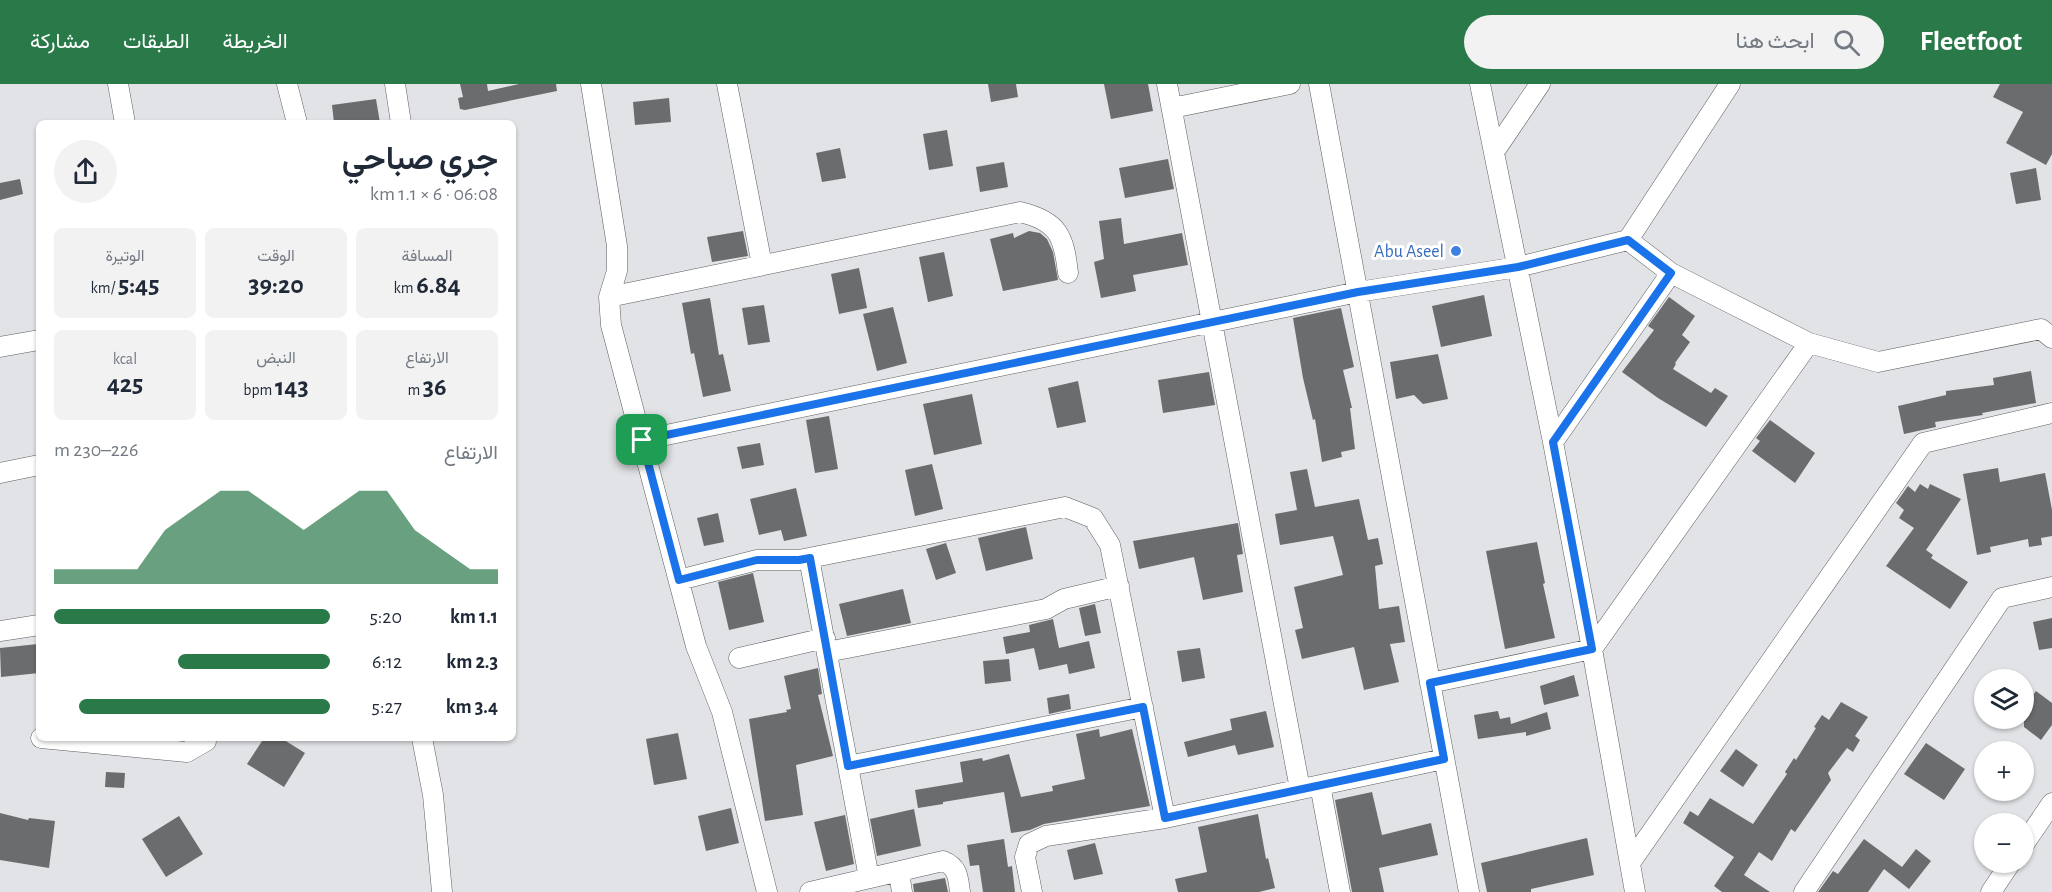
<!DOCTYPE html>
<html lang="ar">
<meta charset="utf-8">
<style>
body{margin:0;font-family:"Alegreya Sans",Vazirmatn,sans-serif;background:#f2f2f3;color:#1f2937;direction:rtl;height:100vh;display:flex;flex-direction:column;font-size:22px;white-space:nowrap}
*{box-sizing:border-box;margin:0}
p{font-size:20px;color:#747a83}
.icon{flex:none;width:33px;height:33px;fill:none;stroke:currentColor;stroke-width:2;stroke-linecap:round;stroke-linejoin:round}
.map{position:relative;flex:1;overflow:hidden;direction:ltr}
.panel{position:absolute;left:36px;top:36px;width:480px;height:621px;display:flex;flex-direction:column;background:#fff;border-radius:9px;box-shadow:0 2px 4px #0004;direction:rtl}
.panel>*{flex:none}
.fabs{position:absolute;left:1974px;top:585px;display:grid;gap:12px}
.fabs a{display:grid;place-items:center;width:60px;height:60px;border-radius:50%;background:#fff;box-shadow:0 2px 4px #0004;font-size:30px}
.pin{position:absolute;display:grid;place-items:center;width:51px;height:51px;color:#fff;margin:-26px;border-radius:12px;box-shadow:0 3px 9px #0006}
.round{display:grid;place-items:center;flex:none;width:63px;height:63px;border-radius:32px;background:#f2f2f3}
.headline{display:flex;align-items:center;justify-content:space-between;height:102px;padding:0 18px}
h1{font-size:33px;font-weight:600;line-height:45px}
.figures{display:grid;grid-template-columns:repeat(3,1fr);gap:9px;height:102px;padding:6px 18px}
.figures div{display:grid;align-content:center;border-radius:9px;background:#f2f2f3;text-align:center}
.figures b{font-size:26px;font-weight:600}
.figures small{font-size:16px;font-weight:400}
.figures p{font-size:16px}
.chart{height:168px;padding:12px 18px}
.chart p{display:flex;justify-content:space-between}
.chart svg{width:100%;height:108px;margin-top:6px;fill:#2a7949;opacity:.7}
ul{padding:0 18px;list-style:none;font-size:20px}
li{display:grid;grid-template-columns:96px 72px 1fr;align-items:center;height:45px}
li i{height:15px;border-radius:8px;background:#2a7949}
header{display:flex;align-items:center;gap:36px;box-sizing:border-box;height:84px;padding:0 30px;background:#2a7949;color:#fff}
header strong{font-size:28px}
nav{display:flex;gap:33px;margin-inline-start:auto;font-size:21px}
.search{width:420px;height:54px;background:#f2f2f3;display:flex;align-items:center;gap:15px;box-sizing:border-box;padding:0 21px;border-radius:33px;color:#747a83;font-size:22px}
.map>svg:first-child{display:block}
.building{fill:#6a6c6e}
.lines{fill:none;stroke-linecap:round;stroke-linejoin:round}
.minor-casing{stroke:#5b5e5f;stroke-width:21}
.minor{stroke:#fff;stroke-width:20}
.route-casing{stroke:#fff;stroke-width:12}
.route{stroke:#1a73e8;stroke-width:8}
.shop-dot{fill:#3f7fe0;stroke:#fff;stroke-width:2}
.labels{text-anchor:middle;stroke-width:6;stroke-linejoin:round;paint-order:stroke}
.shop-label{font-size:18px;fill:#366cbe;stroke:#fff;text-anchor:end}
</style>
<header>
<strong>Fleetfoot</strong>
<div class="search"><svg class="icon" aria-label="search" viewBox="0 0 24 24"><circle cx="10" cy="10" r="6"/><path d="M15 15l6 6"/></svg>ابحث هنا</div>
<nav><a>الخريطة</a><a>الطبقات</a><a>مشاركة</a></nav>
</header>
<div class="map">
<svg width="2052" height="808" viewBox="0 0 2052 808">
<rect width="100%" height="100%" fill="#e1e3e6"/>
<path class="building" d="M460,0H487L488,7L519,0H556L557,7L465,26L460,25L458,14L463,13Z
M988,0H1016L1018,13L991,18Z
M1104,0H1148L1153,27L1111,35Z
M2000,0H2052V70L2046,81L2006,59L2023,28L1993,13Z
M669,14L671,38L635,41L633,18Z
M376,15L380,39H334L332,21Z
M947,46L953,82L929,86L923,50Z
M840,64L846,94L822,98L816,69Z
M1168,75L1174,105L1125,114L1119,84Z
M1004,78L1008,103L980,108L976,83Z
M2036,84L2041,116L2016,120L2010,89Z
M20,95L23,110L0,116V99Z
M1121,134L1124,160L1182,149L1188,181L1133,191L1136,207L1101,214L1094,178L1104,175L1099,137Z
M743,147L748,172L712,178L707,153Z
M1029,147L1040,149L1047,155L1053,168L1058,196L1003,207L990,155L1013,149L1014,154Z
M944,168L953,212L928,218L919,173Z
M859,184L867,224L839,230L831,190Z
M1484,211L1492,252L1441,263L1432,222Z
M1669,213L1695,232L1682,251L1690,258L1675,279L1676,280L1673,285L1711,309L1715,304L1728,312L1706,343L1658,314L1622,288L1654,246L1648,242Z
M710,214L719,271L723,270L731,307L703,313L694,269L691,270L682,219Z
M764,221L770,258L748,261L742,224Z
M893,223L907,279L877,287L863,230Z
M1341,224L1354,283L1343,286L1352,324H1350L1355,365L1341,368L1342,373L1322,378L1315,335L1313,336L1303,294L1293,234Z
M1438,270L1448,315L1423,320L1414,311L1396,315L1390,278Z
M2031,287L2036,319L1982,329L1983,331L1935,338L1936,343L1904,350L1898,322L1946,311V307L1994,301L1993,294Z
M1209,288L1215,321L1163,329L1158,296Z
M1078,297L1086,338L1057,344L1048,304Z
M972,310L982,360L934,371L923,320Z
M829,332L838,385L815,389L806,336Z
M1770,336L1815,369L1795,399L1752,367L1760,357L1756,354Z
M760,359L764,381L742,385L737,363Z
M932,380L943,425L915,432L905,386Z
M1998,384L2000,398L2045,389L2052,426V452L2041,454L2042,461L2029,463L2028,455L1990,463L1991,468L1977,471L1963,390Z
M1307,385L1315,423L1359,415L1368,456L1378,454L1383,480L1375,482L1379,525L1399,522L1405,558L1390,560L1399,598L1364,606L1354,563L1302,575L1295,546L1303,544L1294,503L1343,491L1333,452L1280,461L1275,430L1297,426L1290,388Z
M1920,400L1928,405L1930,400L1961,415L1926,466L1933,471L1931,474L1968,498L1950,525L1886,482L1914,444L1899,434L1904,426L1896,419L1908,402L1915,408Z
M796,404L807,452L784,457L781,446L759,451L750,415Z
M718,429L724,458L704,462L697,434Z
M1238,439L1243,470L1237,471L1243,508L1203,516L1194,473L1139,485L1133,457Z
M1026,443L1033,475L986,487L978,454Z
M1537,458L1545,499L1543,500L1555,554L1505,565L1486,467Z
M946,459L956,489L936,496L926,465Z
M753,489L764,538L729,546L718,498Z
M903,505L911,539L847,552L839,520Z
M1095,520L1101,549L1085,552L1079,524Z
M2052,534V564L2039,566L2033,538Z
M1053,535L1059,564L1089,557L1095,584L1069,590L1067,580L1039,586L1034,564L1006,570L1003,553L1030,548L1029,541Z
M38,560L39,589L1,593L0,564Z
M1200,564L1205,594L1182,598L1177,567Z
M1009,575L1011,597L985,600L983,577Z
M818,584L822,610L818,611L833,672L796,681L803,731L765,737L749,635L787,628L786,626L791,625L784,592Z
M1574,591L1579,612L1544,621L1540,602Z
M2036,607L2052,619V641L2041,656L2024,643V623Z
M1069,610L1071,625L1049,630L1047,614Z
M1841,618L1868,633L1855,652L1860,656L1853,668L1847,664L1828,689L1831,696L1795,748L1791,745L1772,777L1759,768L1744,791L1770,808H1722L1714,802L1734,773L1683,739L1690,727L1698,732L1710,714L1753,740L1787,690L1785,688L1794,674L1796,676L1816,644L1814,643L1822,631L1829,636Z
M1266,627L1274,663L1238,671L1235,661L1188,673L1184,658L1232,646L1230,635Z
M1498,627L1500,635L1510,633L1511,640L1547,628L1551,645L1526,652V648L1478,655L1474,631Z
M1099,645L1100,653L1132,645L1150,722L1044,740L1030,746L1011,749L1004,708L943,718V720L918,724L915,706L963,698L960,678L982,674L983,677L1009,670L1021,713L1053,707L1052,702L1085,695L1076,650Z
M678,649L687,695L654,701L646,655Z
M264,654H281L305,669L284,703L247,680Z
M1926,659L1965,685L1944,716L1904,690Z
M1736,665L1758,681L1743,703L1720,687Z
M106,688L125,689L124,704L105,703Z
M1372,708L1382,751L1431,739L1438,771L1379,784L1384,808H1352L1335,716Z
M731,724L739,759L706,767L698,732Z
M914,725L921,762L877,772L870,735Z
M0,729L28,736L29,734L55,737L49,784L0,776Z
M1258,730L1266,775L1268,774L1275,804L1259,808H1178L1175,795L1207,788L1198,743Z
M845,731L854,780L826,787L814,738Z
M179,732L203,770L166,793L142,755Z
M1587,754L1594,791L1531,805V808H1487L1481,779Z
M1004,755L1008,783L1012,782L1015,808H983L979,781L970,782L967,761Z
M1864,755L1902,783L1916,765L1931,777L1909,805L1884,785L1868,808H1818L1833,787L1838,790Z
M1095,759L1103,790L1074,796L1067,766Z
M945,794L948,808H914L913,800Z"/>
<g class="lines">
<g class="minor-casing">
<path id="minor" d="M118,0L125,39
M287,0L297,39
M395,0L401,39
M591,0L617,162V187L609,213L611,241L696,562L722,628L767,808
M727,0L762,181
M1167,0L1300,705
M1319,0L1469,808
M1480,0L1553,358L1592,565L1635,808
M1172,24L1290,0
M1494,68L1540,0
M1628,156L1671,189L1809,259L1878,278L2041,245L2052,254
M609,213L1020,128C1058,137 1064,152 1068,189
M0,263L39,256
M642,356L1358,208L1518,183L1628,156L1730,0
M1553,358L1671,189
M0,389L39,381
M809,474L869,794
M679,496L757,476H799L1065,423L1093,434L1110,461L1165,734
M0,547L39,541
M827,568L1046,525L1064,515L1119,502
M739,574L825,554
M1430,599L1592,565L1809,259
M41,654L187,668L206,657V654
M422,654L433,711L442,808
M848,682L1143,623
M1320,701L1340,808
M2024,760L2052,719
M1630,779L1923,359L2052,329
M899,789L902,808
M810,808L943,777C958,783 958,793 960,808
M1032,808L1025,773L1029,760L1046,752L1165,734L1444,675
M1804,808L2002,514L2052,503
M1991,808L2011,778"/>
</g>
<use href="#minor" class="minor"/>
</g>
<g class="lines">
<g class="route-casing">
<path id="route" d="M1628,156L1671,189L1553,358L1592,565L1430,599L1444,675L1165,734L1143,623L848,682L810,474L799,476H757L679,496L642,356L1358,208L1518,183Z"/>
</g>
<use href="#route" class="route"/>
</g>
<circle class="shop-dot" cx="1456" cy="167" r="6"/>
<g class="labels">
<g class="shop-label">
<text x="1444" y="173">Abu Aseel</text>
</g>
</g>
</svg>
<div class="fabs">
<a><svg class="icon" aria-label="layers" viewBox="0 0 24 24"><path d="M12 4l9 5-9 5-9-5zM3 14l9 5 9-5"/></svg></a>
<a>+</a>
<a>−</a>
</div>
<div class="pin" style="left:642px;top:356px;background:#1e9e55"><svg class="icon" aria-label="arrive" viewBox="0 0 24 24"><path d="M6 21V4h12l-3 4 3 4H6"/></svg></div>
<section class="panel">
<div class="headline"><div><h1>جري صباحي</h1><p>06:08 · 6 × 1.1 km</p></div><a class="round"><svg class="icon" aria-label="share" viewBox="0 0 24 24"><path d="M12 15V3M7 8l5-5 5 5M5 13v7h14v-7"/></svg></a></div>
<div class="figures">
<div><p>المسافة</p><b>6.84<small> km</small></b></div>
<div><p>الوقت</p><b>39:20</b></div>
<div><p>الوتيرة</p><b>5:45<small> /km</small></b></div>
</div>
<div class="figures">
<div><p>الارتفاع</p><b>36<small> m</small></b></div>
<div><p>النبض</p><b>143<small> bpm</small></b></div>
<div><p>kcal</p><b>425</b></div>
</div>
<div class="chart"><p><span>الارتفاع</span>226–230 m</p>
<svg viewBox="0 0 160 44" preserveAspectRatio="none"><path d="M0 44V38L10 38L20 38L30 38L40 22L50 14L60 6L70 6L80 14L90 22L100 14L110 6L120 6L130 22L140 30L150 38L160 38V44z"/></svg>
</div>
<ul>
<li><b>1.1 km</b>5:20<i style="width:100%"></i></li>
<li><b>2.3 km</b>6:12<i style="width:55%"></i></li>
<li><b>3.4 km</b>5:27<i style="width:91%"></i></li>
</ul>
</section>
</div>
